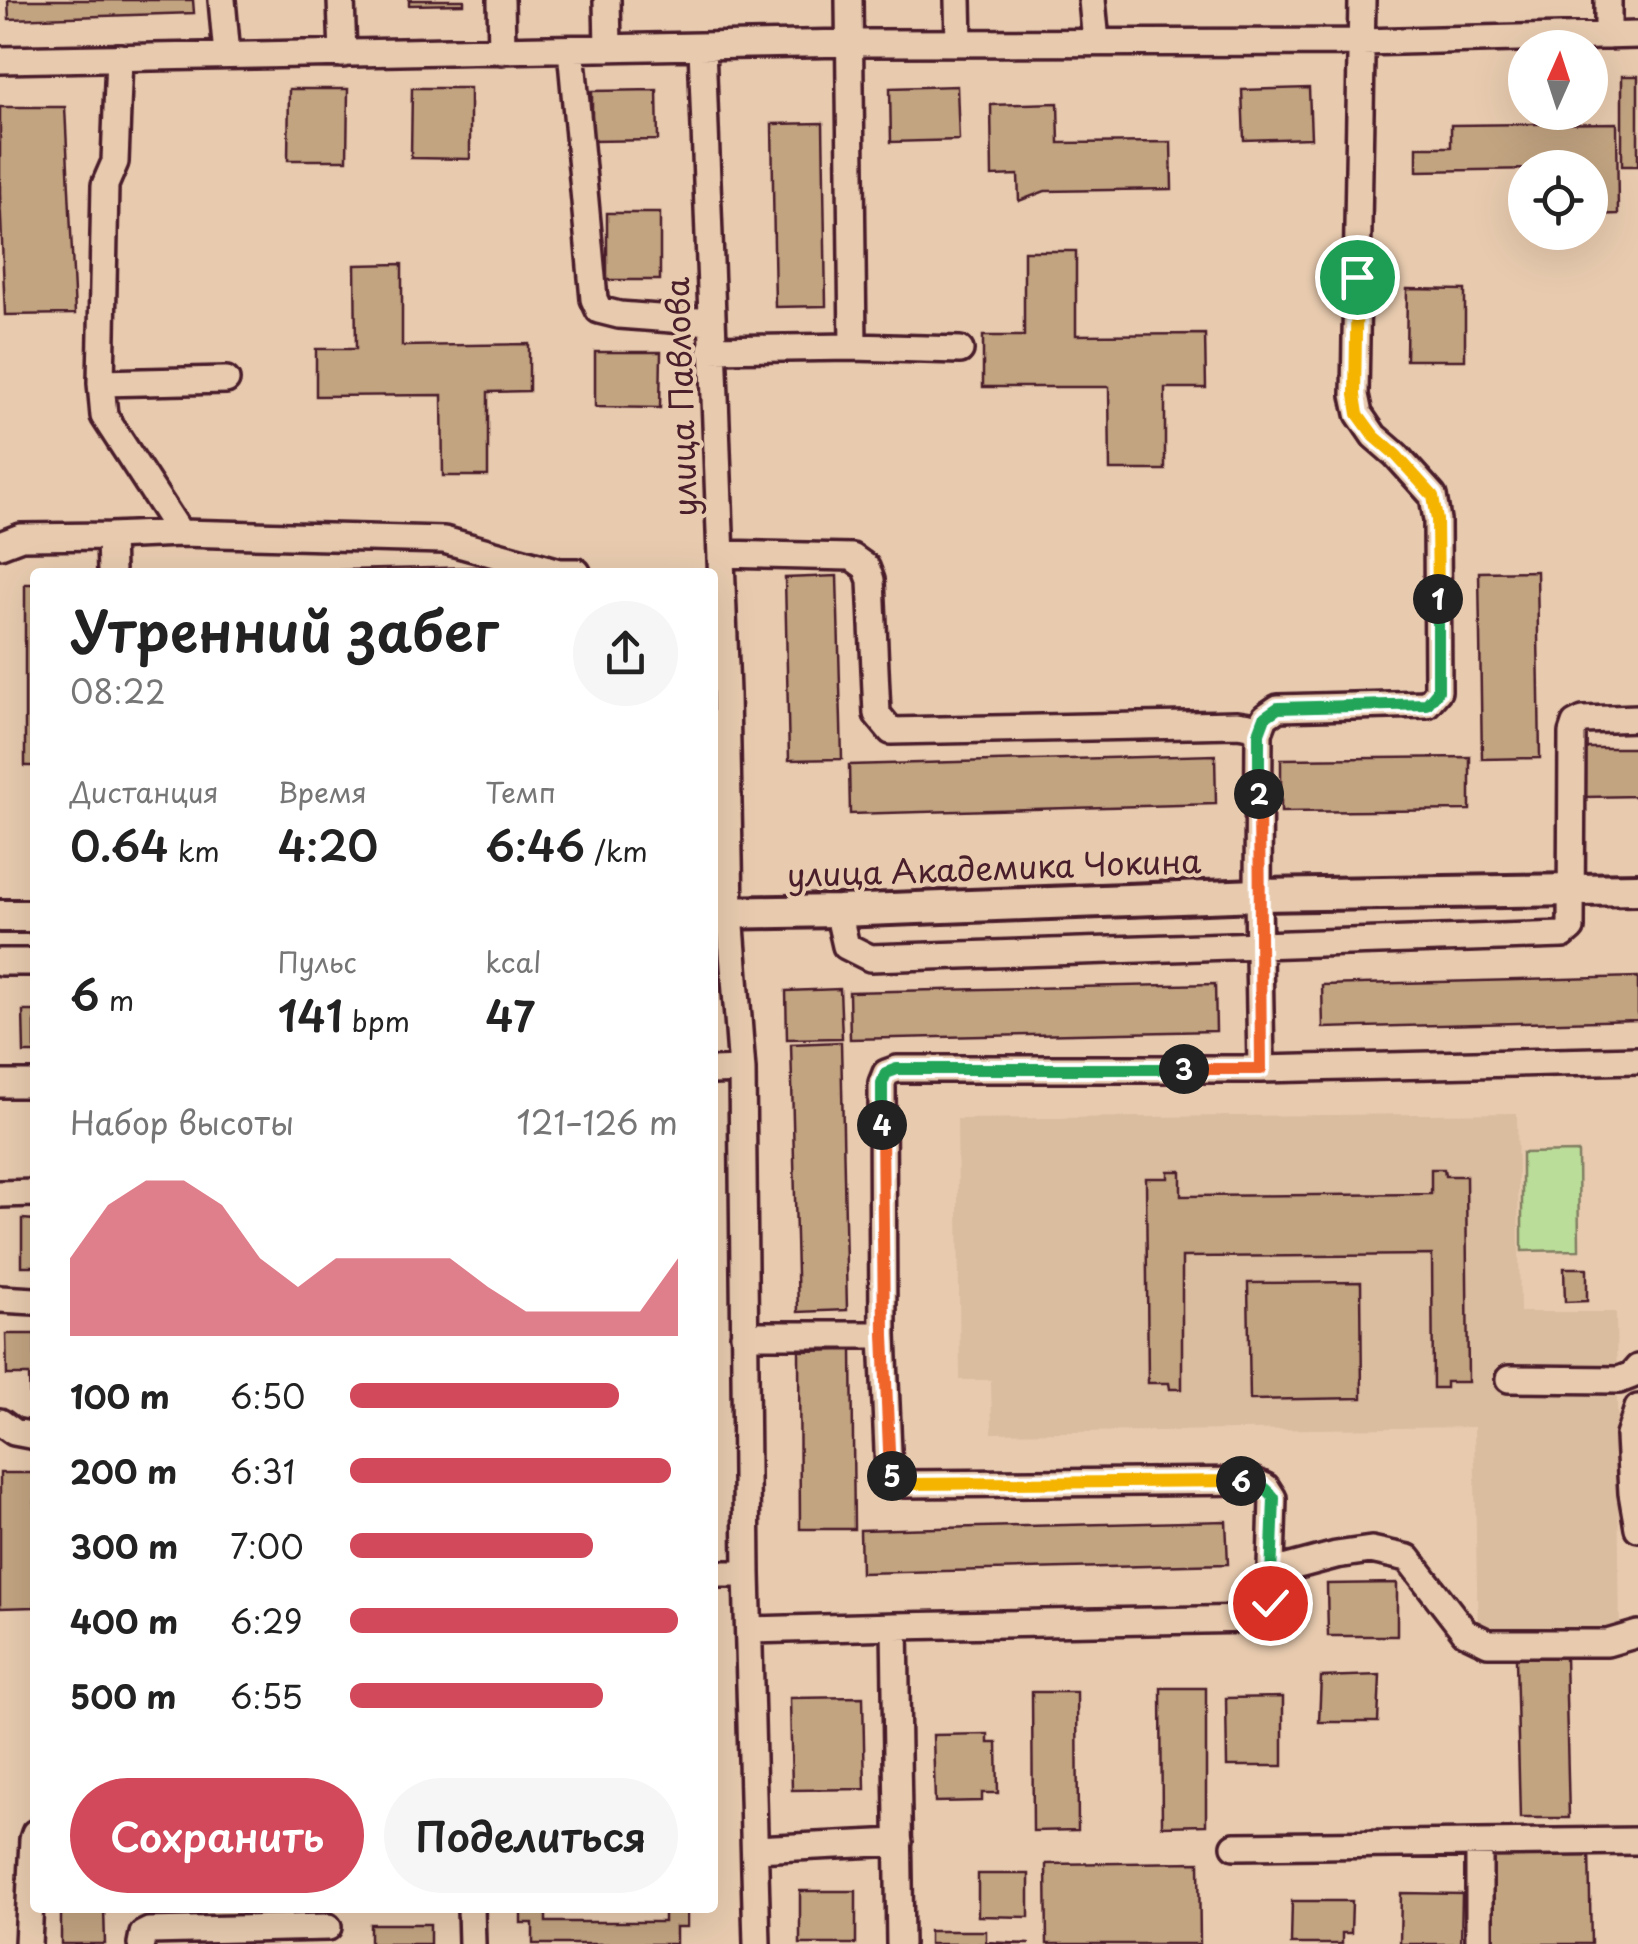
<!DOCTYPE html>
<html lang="ru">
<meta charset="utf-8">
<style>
body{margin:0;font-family:"Playpen Sans",sans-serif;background:#f6f6f6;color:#222;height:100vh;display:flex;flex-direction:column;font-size:38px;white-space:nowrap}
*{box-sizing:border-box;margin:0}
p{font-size:32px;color:#767676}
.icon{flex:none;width:55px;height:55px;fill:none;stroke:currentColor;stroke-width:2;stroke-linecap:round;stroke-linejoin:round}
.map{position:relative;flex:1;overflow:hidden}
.panel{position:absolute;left:30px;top:568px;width:688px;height:1345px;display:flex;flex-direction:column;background:#fff;border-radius:10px;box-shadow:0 10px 40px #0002}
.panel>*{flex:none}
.needle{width:65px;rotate:3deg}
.fabs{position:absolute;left:1508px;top:30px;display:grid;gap:20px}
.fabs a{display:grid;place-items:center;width:100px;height:100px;border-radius:50%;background:#fff;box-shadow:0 10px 40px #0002;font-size:50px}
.pin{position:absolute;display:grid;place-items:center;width:85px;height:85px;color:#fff;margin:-42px;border:5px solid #fff;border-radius:50%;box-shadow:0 2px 10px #0007}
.km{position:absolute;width:50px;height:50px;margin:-25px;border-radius:50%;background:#222;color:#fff;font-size:28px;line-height:50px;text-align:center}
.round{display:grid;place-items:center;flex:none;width:105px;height:105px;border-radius:52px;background:#f6f6f6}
.summary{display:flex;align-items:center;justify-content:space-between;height:170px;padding:0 40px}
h1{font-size:55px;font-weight:600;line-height:75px}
.stats{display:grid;grid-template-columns:repeat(3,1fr);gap:15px;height:170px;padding:10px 40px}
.stats div{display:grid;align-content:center}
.stats b{font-size:42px;font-weight:600}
.stats small{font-size:28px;font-weight:400}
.stats p{font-size:28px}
.chart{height:280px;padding:20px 40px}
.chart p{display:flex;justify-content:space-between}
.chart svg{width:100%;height:180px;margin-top:10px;fill:#d1495b;opacity:.7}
.primary-button{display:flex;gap:20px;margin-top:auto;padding:20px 40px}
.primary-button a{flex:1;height:115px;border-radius:60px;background:#d1495b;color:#fff;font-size:40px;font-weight:600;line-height:115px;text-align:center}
.primary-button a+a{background:#f6f6f6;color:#222}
ul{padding:0 40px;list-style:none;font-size:32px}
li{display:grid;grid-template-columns:160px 120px 1fr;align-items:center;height:75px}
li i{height:25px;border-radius:12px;background:#d1495b}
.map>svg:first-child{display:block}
.built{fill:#dabc9f}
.green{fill:#bade99;stroke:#827e62;stroke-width:2.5}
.building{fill:#c2a481;stroke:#4a1f2b;stroke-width:2.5}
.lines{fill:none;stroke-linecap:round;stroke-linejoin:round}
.minor-casing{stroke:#4a1f2b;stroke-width:32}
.major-casing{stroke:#4a1f2b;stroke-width:38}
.minor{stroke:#e8cbaf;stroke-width:25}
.major{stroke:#e8cbaf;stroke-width:30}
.split-1-casing{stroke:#fff;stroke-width:20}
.split-2-casing{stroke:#fff;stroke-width:20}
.split-3-casing{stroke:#fff;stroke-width:20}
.split-4-casing{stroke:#fff;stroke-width:20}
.split-5-casing{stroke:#fff;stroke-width:20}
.split-6-casing{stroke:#fff;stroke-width:20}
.split-7-casing{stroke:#fff;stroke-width:20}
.split-1{stroke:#f5b400;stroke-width:12}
.split-2{stroke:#22a559;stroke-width:12}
.split-3{stroke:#f0652b;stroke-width:12}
.split-4{stroke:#22a559;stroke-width:12}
.split-5{stroke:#f0652b;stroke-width:12}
.split-6{stroke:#f5b400;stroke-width:12}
.split-7{stroke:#22a559;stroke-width:12}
.labels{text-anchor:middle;stroke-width:8;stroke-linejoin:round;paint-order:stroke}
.street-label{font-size:32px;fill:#4a1f2b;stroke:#e8cbaf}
</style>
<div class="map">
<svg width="1638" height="1944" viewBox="0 0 1638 1944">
<rect width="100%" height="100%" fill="#e8cbaf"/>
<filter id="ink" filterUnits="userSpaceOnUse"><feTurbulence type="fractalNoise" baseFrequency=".01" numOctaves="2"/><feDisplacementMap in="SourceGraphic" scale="20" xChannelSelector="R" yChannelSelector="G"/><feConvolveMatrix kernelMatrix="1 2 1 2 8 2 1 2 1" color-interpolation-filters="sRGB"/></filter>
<g filter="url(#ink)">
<path class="built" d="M1517,1113L1520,1312H1616L1620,1639L1478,1641L1474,1427L992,1433L991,1380H960L957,1119Z"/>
<path class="green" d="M1578,1152L1579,1250L1522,1251V1153Z"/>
<path class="building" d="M8,0H193L194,13L9,19Z
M409,0H464V4L409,5Z
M1622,76H1638V166H1622Z
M957,86L959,140L891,142L890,88Z
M412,88H470V159L411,158Z
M1309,88L1311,138L1244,140L1242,90Z
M289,89H348L347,160H288Z
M657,90L658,140L592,141V91Z
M1058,103L1059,143L1171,142L1172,189L1045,191L1019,201L1018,175L992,176L991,105Z
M0,107H65L75,314L5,315L0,193Z
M823,123L826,306L775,307L772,124Z
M1617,123L1618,214L1590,215V168L1417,171V147H1451V125Z
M607,213H660V280H607Z
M1024,251H1076V335L1205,334L1206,388H1165V470H1110L1109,387H983V336H1024Z
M402,264V346L529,344V391L488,392V476H443L442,395L316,396V349H356L355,265Z
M1407,289L1465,290V360H1406Z
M595,352H661L660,408L595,407Z
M475,567V572H254Z
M1537,571L1540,758L1482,759L1479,572Z
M837,576L842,759L789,760L785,578Z
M25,584H35V766H25Z
M1584,748H1638V796L1585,797Z
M1215,755L1216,804L850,814L849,765Z
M1470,757V810L1281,812V759Z
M1638,977V1020L1323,1028L1322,985Z
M1215,984L1216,1031L850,1039L849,992Z
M840,989L842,1038L787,1039L786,991Z
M23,1011H35V1053H24Z
M841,1042L847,1310L798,1312L791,1044Z
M1431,1169H1444L1445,1176H1466L1468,1382H1446V1388H1433L1432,1255L1182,1257V1389H1170L1169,1383H1148L1146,1178H1168V1171H1181V1196L1431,1194Z
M22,1219L35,1220V1266H22Z
M1564,1268H1587V1301L1565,1302Z
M1361,1282L1362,1398L1250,1400L1248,1283Z
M6,1334H35V1413H30L29,1375H7Z
M852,1350L854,1529H800L799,1351Z
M0,1473H35V1607L0,1608Z
M1226,1521L1228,1564L861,1573L860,1530Z
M1397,1583V1636H1328L1327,1584Z
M1565,1657L1569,1818H1520L1516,1658Z
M1380,1675L1378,1722H1319L1321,1677Z
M1161,1688H1206V1825L1162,1826Z
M1032,1692H1077L1078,1830L1033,1831Z
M863,1697L865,1789L792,1790L790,1698Z
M1283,1697V1766H1227L1226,1698Z
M988,1734V1743H997L998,1793H982V1801L935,1802L933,1735Z
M1589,1850L1591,1944H1493L1491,1851Z
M1199,1862L1200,1944H1047L1046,1864Z
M978,1874H1029V1917L978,1916Z
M800,1891H856V1944H800Z
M1401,1893L1462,1894L1461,1944H1400Z
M1292,1901H1352L1351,1933H1342V1944H1291Z
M61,1908H104L105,1944H61Z
M521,1908H546V1922H664V1908H687V1927H676V1944H533V1923H521Z
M370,1924H430V1944H370Z
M929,1931H986V1942L1030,1944H929Z"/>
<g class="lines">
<g class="minor-casing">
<path id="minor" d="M222,0L227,55
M341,0L343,54
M501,0L502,51
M607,0L608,48
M958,0L959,43
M1092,0L1096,42
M1608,0V36
M702,47L726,693L730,913L742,1070L747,1574L757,1944
M571,49L594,299L599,310L619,315L711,322
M119,57L115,162L105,185L101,383L104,416L180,533
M0,60L850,43L1361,42L1638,35
M853,347L960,350
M711,349L853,347L849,0
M101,383L226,380
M110,536L111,572
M0,545L21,537L110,536L180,533L444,540L560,572H577
M721,554L852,557L866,567L871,580L877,714L891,731L1237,724L1250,726L1259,733L1258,895L1261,1069
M1259,733L1265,717L1278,708L1427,704L1438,691L1437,520L1433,496L1396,455L1374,436L1359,414L1355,395L1362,0
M838,911L846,946L870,958L1563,935L1571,928L1572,733L1575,724L1583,720L1638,718
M0,962H35
M712,1071L742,1070
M0,1084H35
M0,1194L35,1193
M0,1299L35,1301
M744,1335H883
M1509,1379L1619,1380L1632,1375L1638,1368
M1638,1408L1629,1436L1632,1493L1638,1528
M0,1422L14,1432L35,1436
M1272,1572L1336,1555L1371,1550L1408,1558L1465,1632L1488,1643H1607L1638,1634
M712,1574H747
M895,1626L1254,1619L1265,1613L1270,1603L1273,1498L1266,1487L1253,1481L904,1484L895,1481L889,1473L883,1335L882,1083L886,1073L897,1069H1261L1638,1060
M749,1630L895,1626L900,1944
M1479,1843V1944
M1235,1846L1638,1841
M755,1849L899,1842
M471,1908L472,1944
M28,1944L33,1839L35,1833
M141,1944L143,1934L149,1931L328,1927"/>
</g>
<g class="major-casing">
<path id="major" d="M712,913L838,911L1258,895L1638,889
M0,916H35"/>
</g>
<use href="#minor" class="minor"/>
<use href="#major" class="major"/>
</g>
</g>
<g class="lines" filter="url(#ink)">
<g class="split-1-casing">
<path id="split-1" d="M1357,277L1355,395L1358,414L1374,436L1396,455L1433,496L1437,520L1438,599"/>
</g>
<g class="split-2-casing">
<path id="split-2" d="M1259,794V733L1265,717L1278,708L1427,704L1438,691V599"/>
</g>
<g class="split-3-casing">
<path id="split-3" d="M1184,1069H1261L1259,794"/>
</g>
<g class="split-4-casing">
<path id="split-4" d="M882,1125V1083L886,1073L897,1069H1184"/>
</g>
<g class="split-5-casing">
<path id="split-5" d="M882,1125L884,1335L890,1473L892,1476"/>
</g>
<g class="split-6-casing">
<path id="split-6" d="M892,1476L894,1481L904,1484L1241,1481"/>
</g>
<g class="split-7-casing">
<path id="split-7" d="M1241,1481C1256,1481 1264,1485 1274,1498L1270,1603"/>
</g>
<use href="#split-1" class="split-1"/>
<use href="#split-2" class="split-2"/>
<use href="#split-3" class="split-3"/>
<use href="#split-4" class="split-4"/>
<use href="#split-5" class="split-5"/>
<use href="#split-6" class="split-6"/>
<use href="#split-7" class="split-7"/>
</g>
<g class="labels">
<g class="street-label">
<text transform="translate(682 397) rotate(-92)" y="11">улица Павлова</text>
<text transform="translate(994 869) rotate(-2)" y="11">улица Академика Чокина</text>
</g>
</g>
</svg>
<div class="fabs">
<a><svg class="needle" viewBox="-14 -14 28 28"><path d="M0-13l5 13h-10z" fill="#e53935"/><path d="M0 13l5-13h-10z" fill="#767676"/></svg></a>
<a><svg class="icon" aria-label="locate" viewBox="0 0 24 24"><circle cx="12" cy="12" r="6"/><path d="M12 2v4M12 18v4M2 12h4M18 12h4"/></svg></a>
</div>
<div class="pin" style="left:1357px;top:277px;background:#1e9e55"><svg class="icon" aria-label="arrive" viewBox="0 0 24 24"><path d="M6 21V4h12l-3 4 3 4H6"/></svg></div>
<div class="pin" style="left:1270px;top:1603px;background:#d93025"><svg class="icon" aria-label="check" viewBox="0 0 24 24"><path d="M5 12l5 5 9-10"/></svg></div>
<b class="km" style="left:1438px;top:599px">1</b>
<b class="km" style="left:1259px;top:794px">2</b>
<b class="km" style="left:1184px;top:1069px">3</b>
<b class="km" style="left:882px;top:1125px">4</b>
<b class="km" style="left:892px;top:1476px">5</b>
<b class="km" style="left:1241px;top:1481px">6</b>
<section class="panel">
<div class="summary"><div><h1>Утренний забег</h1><p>08:22</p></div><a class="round"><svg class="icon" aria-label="share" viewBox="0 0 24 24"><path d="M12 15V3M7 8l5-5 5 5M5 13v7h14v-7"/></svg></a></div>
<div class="stats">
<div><p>Дистанция</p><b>0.64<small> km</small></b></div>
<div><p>Время</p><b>4:20</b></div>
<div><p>Темп</p><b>6:46<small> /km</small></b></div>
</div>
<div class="stats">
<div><b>6<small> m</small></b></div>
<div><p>Пульс</p><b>141<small> bpm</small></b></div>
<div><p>kcal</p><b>47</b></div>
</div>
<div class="chart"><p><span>Набор высоты</span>121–126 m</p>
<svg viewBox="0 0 160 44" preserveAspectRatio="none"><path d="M0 44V25L10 12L20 6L30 6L40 12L50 25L60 32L70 25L80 25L90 25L100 25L110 32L120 38L130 38L140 38L150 38L160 25V44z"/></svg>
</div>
<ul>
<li><b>100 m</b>6:50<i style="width:82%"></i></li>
<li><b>200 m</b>6:31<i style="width:98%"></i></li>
<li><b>300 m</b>7:00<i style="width:74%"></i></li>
<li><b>400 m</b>6:29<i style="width:100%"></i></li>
<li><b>500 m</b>6:55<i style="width:77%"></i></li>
</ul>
<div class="primary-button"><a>Сохранить</a><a>Поделиться</a></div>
</section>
</div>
